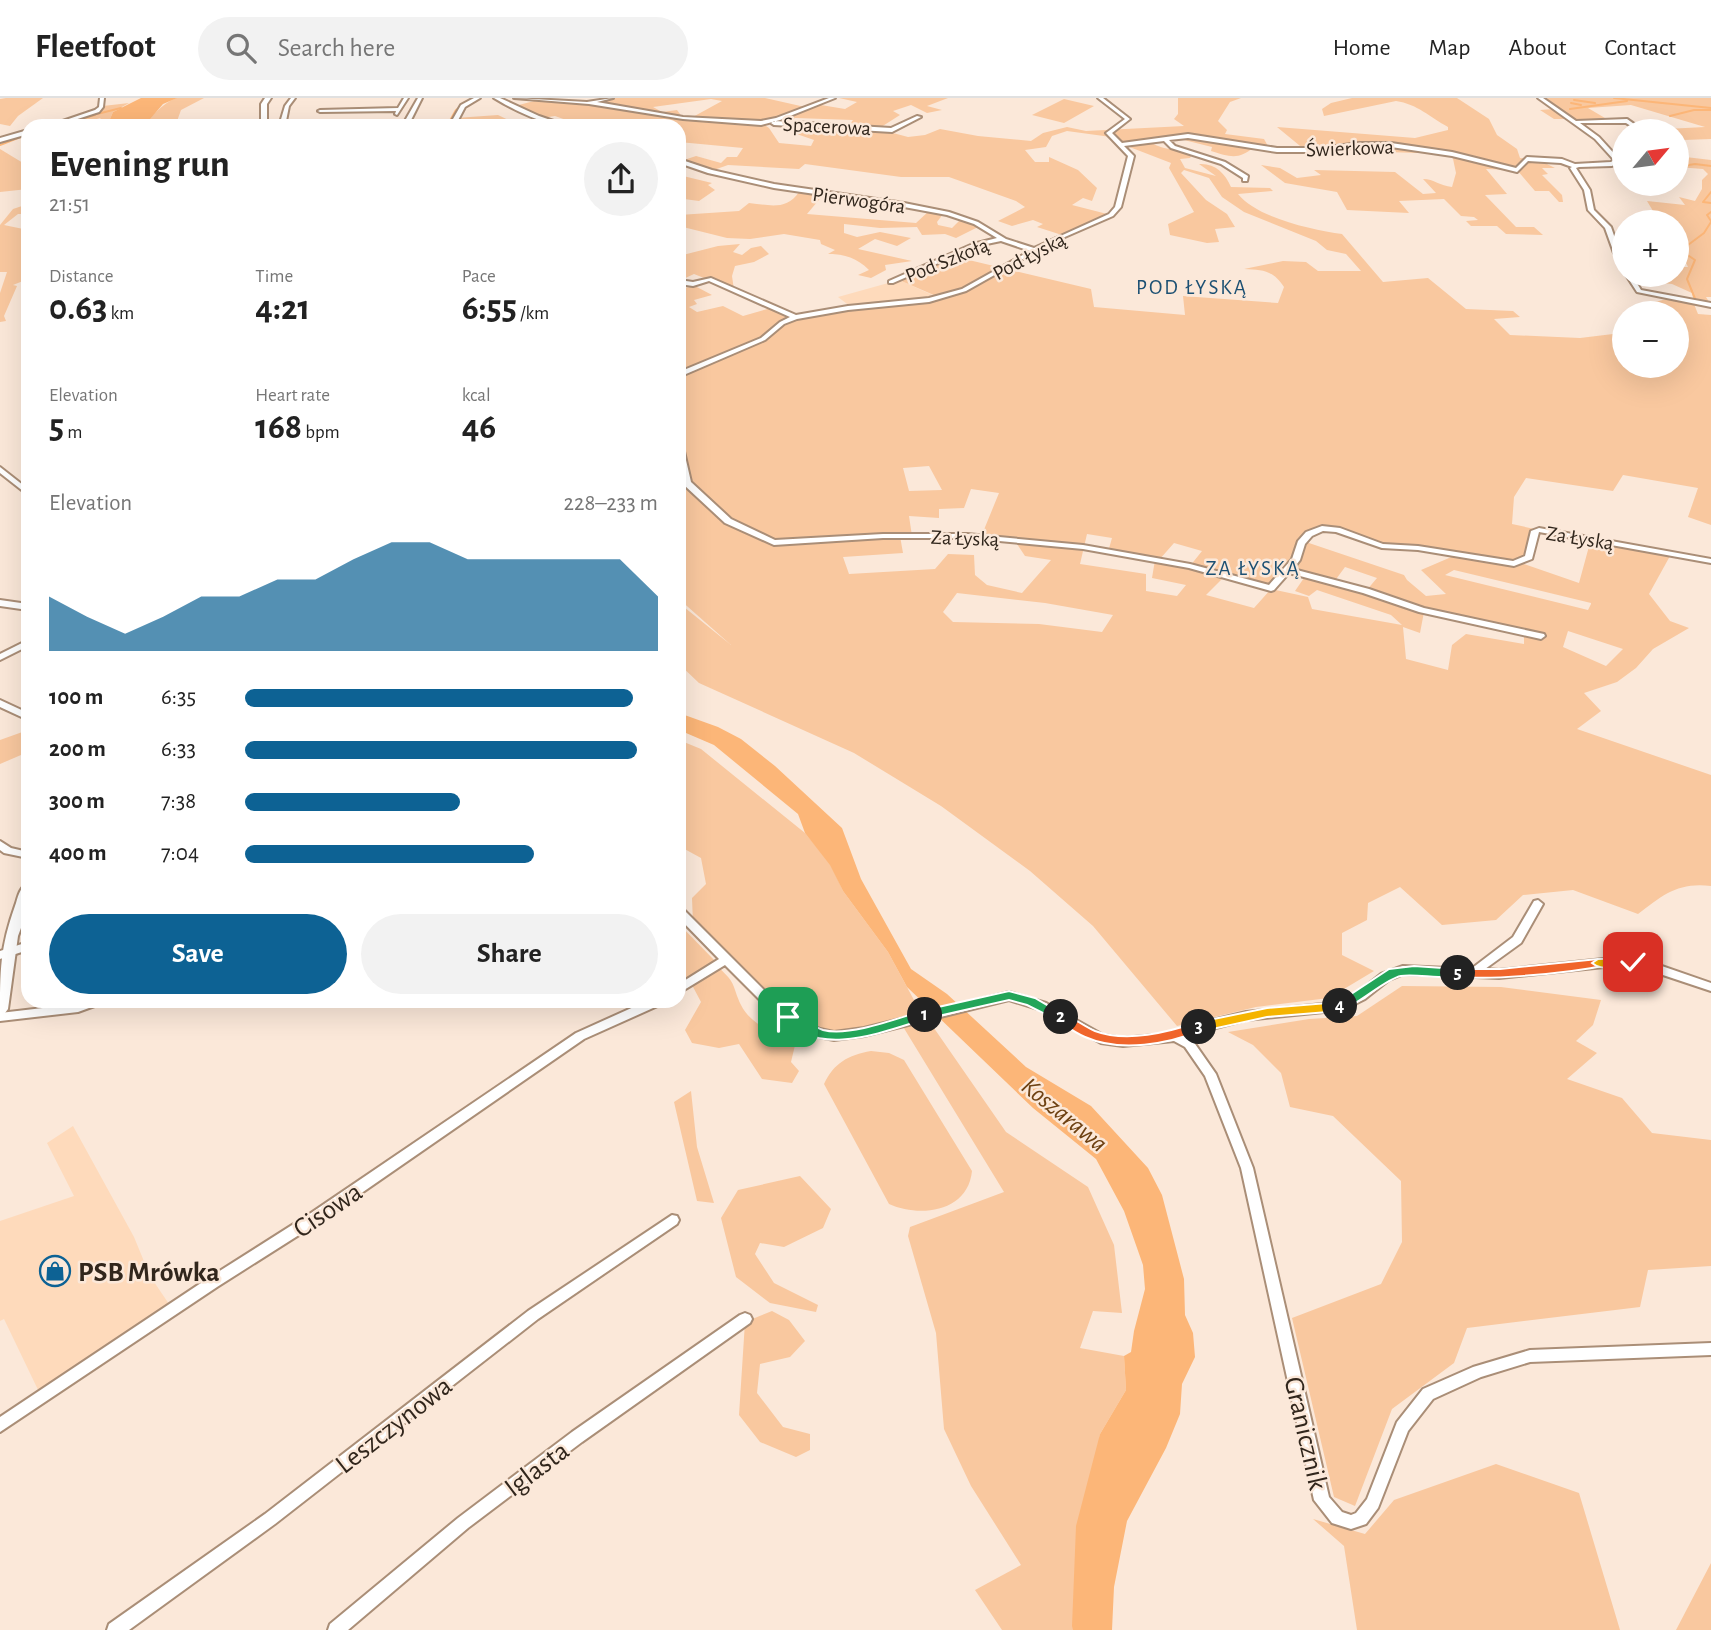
<!DOCTYPE html>
<meta charset="utf-8">
<style>
body{margin:0;font-family:"Alegreya Sans",sans-serif;background:#f2f2f2;color:#222;height:100vh;display:flex;flex-direction:column;font-size:26px;white-space:nowrap}
*{box-sizing:border-box;margin:0}
p{font-size:23px;color:#767676}
.icon{flex:none;width:38px;height:38px;fill:none;stroke:currentColor;stroke-width:2;stroke-linecap:round;stroke-linejoin:round}
.map{position:relative;flex:1;overflow:hidden}
.panel{position:absolute;left:21px;top:21px;width:665px;height:889px;display:flex;flex-direction:column;background:#fff;border-radius:21px;box-shadow:0 7px 28px #0002}
.panel>*{flex:none}
.needle{width:46px;rotate:61deg}
.tools{position:absolute;left:1612px;top:21px;display:grid;gap:14px}
.tools a{display:grid;place-items:center;width:77px;height:77px;border-radius:50%;background:#fff;box-shadow:0 7px 28px #0002;font-size:35px}
.pin{position:absolute;display:grid;place-items:center;width:60px;height:60px;color:#fff;margin:-30px;border-radius:14px;box-shadow:0 4px 10px #0006}
.km{position:absolute;width:35px;height:35px;margin:-18px;border-radius:50%;background:#222;color:#fff;font-size:19px;line-height:35px;text-align:center}
.round{display:grid;place-items:center;flex:none;width:74px;height:74px;border-radius:37px;background:#f2f2f2}
.head{display:flex;align-items:center;justify-content:space-between;height:119px;padding:0 28px}
h1{font-size:38px;font-weight:700;line-height:52px}
.figures{display:grid;grid-template-columns:repeat(3,1fr);gap:10px;height:119px;padding:7px 28px}
.figures div{display:grid;align-content:center}
.figures b{font-size:35px;font-weight:700}
.figures small{font-size:19px;font-weight:400}
.figures p{font-size:19px}
.chart{height:196px;padding:14px 28px}
.chart p{display:flex;justify-content:space-between}
.chart svg{width:100%;height:126px;margin-top:7px;fill:#0d6294;opacity:.7}
.cta{display:flex;gap:14px;margin-top:auto;padding:14px 28px}
.cta a{flex:1;height:80px;border-radius:42px;background:#0d6294;color:#fff;font-size:28px;font-weight:700;line-height:80px;text-align:center}
.cta a+a{background:#f2f2f2;color:#222}
ul{padding:0 28px;list-style:none;font-size:23px}
li{display:grid;grid-template-columns:112px 84px 1fr;align-items:center;height:52px}
li i{height:18px;border-radius:9px;background:#0d6294}
header{display:flex;align-items:center;gap:42px;box-sizing:border-box;height:98px;padding:0 35px;background:#fff;border-bottom:2px solid #e0e0e0}
header strong{font-size:33px}
nav{display:flex;gap:38px;margin-inline-start:auto;font-size:24px}
.search{width:490px;height:63px;background:#f2f2f2;display:flex;align-items:center;gap:18px;box-sizing:border-box;padding:0 24px;border-radius:38px;color:#767676;font-size:26px}
.map>svg:first-child{display:block}
.built{fill:#fedabb}
.green{fill:#f9c89f;fill-rule:evenodd}
.water{fill:#fcb678}
.lines{fill:none;stroke-linecap:round;stroke-linejoin:round}
.stream-far1{stroke:#fcb678;stroke-width:2}
.stream{stroke:#fcb678;stroke-width:2.5}
.minor-casing{stroke:#aa8e77;stroke-width:4}
.major-casing{stroke:#aa8e77;stroke-width:4}
.minor{fill:#fff;fill-rule:evenodd}
.major{fill:#fff;fill-rule:evenodd}
.split-1{fill:#22a559;stroke:#fff;stroke-width:2}
.split-2{fill:#22a559;stroke:#fff;stroke-width:2}
.split-3{fill:#f0652b;stroke:#fff;stroke-width:2}
.split-4{fill:#f5b400;stroke:#fff;stroke-width:2}
.split-5{fill:#22a559;stroke:#fff;stroke-width:2}
.split-6{fill:#f0652b;stroke:#fff;stroke-width:2}
.split-7{fill:#f5b400;stroke:#fff;stroke-width:2}
.labels{text-anchor:middle;stroke-width:5;stroke-linejoin:round;paint-order:stroke}
.far-street-label{font-size:21px;fill:#31261c;stroke:#fbe8d9}
.far-neighbourhood-label{font-size:21px;letter-spacing:2px;fill:#1c5073;stroke:#fbe8d9}
.water-label{font-size:26px;font-style:italic;fill:#6e4112;stroke:#fbe8d9}
.near-street-label{font-size:28px;fill:#31261c;stroke:#fbe8d9}
.near-poi-label{font-size:28px;font-weight:bold;fill:#31261c;stroke:#fbe8d9;text-anchor:start}
</style>
<header>
<strong>Fleetfoot</strong>
<div class="search"><svg class="icon" aria-label="search" viewBox="0 0 24 24"><circle cx="10" cy="10" r="6"/><path d="M15 15l6 6"/></svg>Search here</div>
<nav><a>Home</a><a>Map</a><a>About</a><a>Contact</a></nav>
</header>
<div class="map">
<svg width="1711" height="1532" viewBox="0 0 1711 1532">
<rect width="100%" height="100%" fill="#fbe8d9"/>
<path class="built" d="M899,182L937,199L851,209L838,199Z
M73,1028L134,1139L150,1178L171,1209L40,1296L4,1221L0,1223V1123L74,1098L47,1045Z"/>
<path class="green" d="M6,0H43L18,18L10,28L0,26V1Z
M176,0H204L181,12L176,26L171,28H139C153,19 160,7 176,0Z
M611,0H765L805,9L815,6L845,11L857,4L839,0H948L927,8L942,12L927,15L911,7L893,13L900,17L878,31L908,39L925,37L940,31L978,38L1031,43L1043,35L1067,29L1086,33L1184,28L1174,21L1178,16V0H1241L1230,4L1218,23L1227,32L1225,36L1264,41L1269,50L1254,49C1239,62 1230,59 1211,53L1212,49L1176,40L1150,44C1167,54 1176,50 1193,55L1190,60L1180,61L1185,70L1216,78L1199,66C1215,65 1225,75 1231,89L1270,90L1273,93L1238,96C1257,120 1313,132 1342,136L1383,184L1428,180L1466,211L1513,213L1520,219L1494,221L1510,237L1580,240L1613,236L1624,222V268H1676V215H1629L1634,209L1671,200L1694,205L1692,195L1672,186L1632,182L1629,177H1676L1677,169H1688L1677,146L1676,124H1651L1648,121L1653,113L1647,103L1685,107L1679,99L1695,103L1702,91V82L1708,76L1703,71L1677,69V58L1711,62V199H1706L1711,207L1694,206L1698,216L1711,217V427L1688,419L1698,390L1623,377L1613,393L1526,380L1514,399L1512,426L1539,432L1529,459L1521,465L1579,485L1591,441L1670,458L1649,496L1670,523L1689,530L1653,551L1636,570L1617,584L1584,595L1601,613L1577,631L1711,677V788C1678,784 1663,797 1638,816L1573,792L1523,797L1496,822L1442,827L1400,789L1368,805L1367,822L1342,835V857L1374,873L1329,900L1256,909L1177,928L1093,828L1030,773L941,708L854,655L699,585L679,566V505L731,547L679,501V191L695,188L712,197L694,202L697,206L689,209L697,214L723,208L743,218L771,210L795,219L825,213L929,202L936,198L899,182L888,186L952,158L1091,191L1094,209L1185,217L1183,198L1278,205L1284,189C1273,172 1263,172 1244,171L1283,163L1306,164L1318,173H1361L1346,156L1327,152L1316,143L1244,114L1222,99L1209,80L1184,72L1181,75L1206,102L1227,116L1235,129L1215,131L1219,144L1207,145L1170,137L1168,126L1194,114L1169,70L1171,65L1127,48L1119,47L1111,39L1067,33L1052,38L1046,49L1025,52L1035,64H1049V59L1078,72L1097,90L1092,103L1083,100L1072,107L1111,117L1065,138L1037,129L1043,126L1033,122L1012,128L998,123L1025,109L1016,103L949,79H901L805,66L799,71L728,67L711,73L681,63L696,58L721,65L727,59H737L743,50L679,44V28L580,27L555,18L541,20L515,8L534,3L587,5ZM711,1L722,3L691,20H683L677,12L662,14L653,9ZM795,20L853,22L848,29L874,31C857,36 839,32 823,27L821,34L807,32L811,27L796,26L791,34L814,42L811,48L779,45L769,30L763,26H787ZM929,368L942,392L909,393L903,370ZM971,391L999,395L981,439L1015,443L1025,458L1051,462L1022,495L987,487L975,477L974,457L948,456L935,471L849,476L843,459L903,455L900,438H912L909,418L939,420V411L964,410ZM1329,429L1382,448L1418,450L1456,457L1421,472L1446,496L1426,498L1407,482L1404,477L1303,443L1322,430ZM1087,436L1112,440L1108,454L1159,462L1174,445L1202,453L1190,468L1155,462L1152,480L1186,487L1177,498L1146,493V476L1080,466ZM1345,469L1377,480L1366,493L1334,484ZM1454,472L1591,505V506L1588,512L1445,477ZM1287,473L1306,477L1295,493L1309,498L1317,492L1391,517L1402,527L1312,511L1308,499L1271,491L1254,510L1206,497L1225,478L1271,490ZM957,495L1045,505L1113,517L1102,534L1039,526L953,524L943,514ZM1424,514L1524,535V546L1466,536L1452,547L1448,572L1406,561L1403,529L1420,535ZM1568,533L1623,551L1606,568L1563,549Z
M1352,0H1457L1489,21L1497,37L1517,51L1520,60L1553,63L1545,65L1555,70H1542L1548,76L1542,77L1562,97L1563,104H1559L1549,93H1535L1517,72L1486,71L1507,96L1485,97L1516,129H1534L1543,137L1506,136L1497,128H1471L1466,123L1478,122L1474,119L1461,118L1444,101L1399,103L1409,115L1347,112L1337,94L1285,85L1261,67L1280,70L1297,80L1321,77L1314,72L1395,74L1423,96L1436,95L1423,81C1434,81 1440,88 1452,89L1456,75L1452,56L1386,54L1378,47L1305,52L1277,29L1415,40L1448,32V29C1430,19 1417,6 1396,3L1324,18L1322,11L1331,5Z
M1540,0H1711V41L1684,42L1677,38L1676,33L1666,31L1705,29L1631,7L1588,10L1610,23L1576,24L1570,21H1554L1540,12L1554,11Z
M1064,1L1094,8L1064,25L1032,17Z
M129,5L113,14L107,28H93L101,20L67,28H54L99,13L103,8Z
M498,17L521,28H454L456,20Z
M0,51L28,68V91L0,94Z
M679,77L712,85L708,87L715,92L699,103L684,101L683,93H679Z
M799,94L823,97L807,116L916,125L929,113L943,116L937,124L938,127L952,130L961,121L980,128L956,140L945,136L922,137L917,129L880,130L844,126V135L857,139L880,134L911,140L897,148L875,141L858,151L912,163L885,167L886,172L871,180L858,177L869,172C857,160 845,156 828,156L835,152L821,146L820,142L784,136L750,141L727,140L679,128V117L739,113L749,105C769,107 786,113 799,94Z
M28,106V116H18L4,127L28,132V181L13,187L17,188L4,218L6,223L0,224V195L7,174H0V127L13,111Z
M740,146L733,154L742,157L751,150L761,148L769,156L754,164L735,168L732,178L734,192L694,176L679,183V158L718,148Z
M28,632V654L0,666V642Z
M679,642L701,651L805,735L830,765L843,793L888,854L921,915C898,922 855,939 831,935C792,928 721,854 693,825L692,800L706,786L701,760L679,748Z
M679,826L716,864L688,881L680,876L684,868L679,865Z
M719,870C737,886 732,888 741,907C750,926 777,938 796,943L791,964L799,973L792,985L762,981L739,946L719,950L692,945L685,932L701,904L692,887Z
M1402,888L1501,889L1601,902L1593,927L1576,943L1597,955L1567,981L1622,1000L1652,1035L1711,1042V1168L1648,1172L1640,1209L1467,1230L1454,1265L1392,1311L1355,1408L1334,1399L1292,1220L1381,1186L1402,1144L1401,1083L1333,1018L1290,1009L1281,975L1253,947L1228,934L1309,921L1357,918Z
M927,920L1006,1034L1088,1089L1114,1147L1122,1215L1093,1213L1080,1250L1124,1258L1126,1292L1100,1336L1073,1532H1002L975,1492L1021,1467L971,1388L944,1331L936,1235L908,1138L910,1129L1004,1094L902,927Z
M871,953L889,955L904,962L972,1073C968,1114 920,1120 889,1106L824,986C834,965 848,957 871,953Z
M691,993L697,1049L714,1105L697,1103L674,1004Z
M800,1078L831,1111L823,1130L784,1149L760,1145L755,1156L774,1185L818,1207L816,1214L770,1205L736,1179L721,1120L738,1092Z
M772,1213L789,1222L805,1243L790,1259L760,1266L757,1295L783,1329L810,1336V1352L796,1359L760,1344L739,1317L745,1224Z
M1496,1366L1579,1395L1620,1532H1357L1344,1448L1313,1421L1365,1436L1394,1402Z
M1711,1465V1532H1676Z"/>
<path class="water" d="M141,0H177L163,6L150,21L139,28H107L113,14Z
M679,615L718,629L741,641L775,668L842,730L861,781L911,871L947,896L1026,969L1091,1008L1148,1070L1162,1097L1184,1181L1185,1217L1193,1235L1195,1259L1182,1286L1180,1316L1166,1350L1127,1423L1114,1489L1112,1532H1073L1072,1528L1076,1428L1100,1336L1126,1292L1124,1258L1131,1254L1134,1233L1145,1191L1143,1167L1124,1113L1096,1061L1033,1010L907,889L888,854L843,793L830,767L805,735L798,716L714,647L679,632Z"/>
<g class="lines">
<path class="stream-far1" d="M1614,0L1711,10
M1574,2L1595,5
M1571,5L1581,7
M1570,11L1627,3
M97,16L121,10
M1670,18L1694,12H1711
M57,28L95,17
M447,28L456,12L473,0
M0,47L28,36
M1676,69L1695,66L1711,68
M1711,94L1703,104L1711,105
M1711,114L1707,117L1711,123
M1696,203L1687,181L1695,162L1686,156L1688,147L1704,135L1711,124"/>
<path class="stream" d="M23,855L28,854"/>
<g class="minor-casing">
<path id="minor" d="M100,0H104L103,9L99,14L56,28H48L95,12L99,9Z
M291,0H295L289,8L285,28H279L285,8Z
M404,0H408L397,17L395,16L396,13L320,14L318,13L320,12L398,10Z
M418,0H422L408,28H402Z
M474,0H480L465,9L455,28H449L461,7Z
M494,0H500L539,18L568,28C546,28 512,11 494,0Z
M514,0L587,4L613,0L597,4L683,19L761,23L776,20L829,0H835L780,22L761,27L683,21L589,6Z
M1098,0H1103L1130,21L1112,35L1122,45L1188,36L1277,50H1321L1359,45H1391L1452,54L1516,70L1527,59L1562,61L1575,66L1611,64L1614,62L1595,41L1538,0H1543L1576,23L1627,21L1644,33H1639L1626,25H1580L1599,39L1620,62L1612,68L1579,69L1576,70L1590,92L1594,112L1611,129L1620,155L1624,161V167L1614,155L1605,130L1588,112L1584,92L1570,70L1572,69L1561,65L1528,63L1517,74L1452,58L1391,49H1359L1321,54H1277L1188,40L1169,42L1175,48L1225,64L1248,78L1247,83H1243V80L1221,66L1171,50L1164,43L1124,48L1134,58L1121,109L1113,118L1051,145L966,193L929,204L848,212L797,221L784,226L765,242L679,279V274L761,240L780,224L790,219L709,183L693,188L679,186V182L693,184L711,180L796,217L848,208L929,200L962,191L1030,153L1001,143L977,148L893,185H889V183L973,146L997,140L974,126L947,117L904,109L774,90L708,75L679,65V61L712,72L774,86L904,105L949,114L978,124L1006,141L1034,150L1109,116L1115,109L1128,58L1106,35L1125,21Z
M917,18L921,19L892,34L774,27L771,25L774,23L891,30Z
M28,32V36L0,44V40Z
M1676,55L1679,56V58L1676,59Z
M1626,177H1632L1641,192L1711,205V209L1637,194Z
M679,347L683,349L691,384L731,421L775,442L883,436H967L1083,447L1190,466L1269,487L1292,461L1298,443L1306,434L1322,428L1340,430L1383,446L1418,448L1513,463L1525,458L1531,433L1539,430L1711,461V465L1539,434L1532,461L1514,468L1418,452L1382,450L1336,434L1323,433L1312,438L1305,446L1300,462L1293,471L1369,491L1424,510L1544,536L1545,538L1541,541L1419,514L1363,495L1289,475L1274,492L1271,493L1189,470L1083,451L967,440H883L774,447L725,425L684,387L679,366Z
M0,369L28,391V397L0,375Z
M0,502L28,506V512L0,508Z
M28,542V548L0,562V556Z
M0,602L28,615V622L0,609Z
M0,743L11,750L28,754V760L4,755L0,752Z
M1538,802L1543,806L1521,845L1485,871L1499,872L1623,859L1653,865L1711,885V893L1648,872L1623,867L1499,880L1404,876L1389,882L1365,901L1343,912L1246,922L1185,938L1193,943L1216,976L1253,1070L1329,1399L1342,1414L1351,1417L1356,1415L1367,1401L1397,1324L1423,1291L1473,1269L1530,1252L1711,1245V1257L1530,1264L1481,1279L1433,1301L1408,1333L1378,1410L1366,1426L1351,1431L1332,1425L1314,1402L1241,1070L1205,978L1185,949L1174,943L1123,948L1101,945L1038,911L1009,902L864,938L834,942L814,938L798,931L762,904L725,867L679,895V886L719,861L679,820V810L683,811L770,898L806,925L820,931L834,934L864,930L1009,894L1046,905L1103,937L1123,940L1167,936L1200,925L1246,914L1341,904L1357,895L1381,876L1403,868L1471,871L1513,839L1534,803Z
M28,844V852L0,861V853Z
M84,903H102L100,906L78,914L0,923V915L77,906Z
M647,903H664L662,906L584,941L321,1123L217,1189L0,1334V1319L207,1181L311,1115L576,935Z
M672,1117L677,1118L679,1122L677,1126L538,1221L275,1426L129,1532H107L109,1526L265,1416L528,1213Z
M745,1215L750,1217L752,1221L750,1225L582,1344L468,1430L348,1532H328L330,1526L458,1420L572,1334L740,1217Z"/>
</g>
<g class="major-casing">
<path id="major" d="M265,0H271L267,6V28H261V6Z
M28,786V811L18,838L8,911L5,915L0,917C0,873 0,850 15,808C18,800 19,789 28,786Z"/>
</g>
<use href="#minor" class="minor"/>
<use href="#major" class="major"/>
</g>
<path class="split-1" d="M925,912L929,914V920C885,933 818,962 782,919L788,914C800,918 811,928 823,932C850,939 898,920 925,912Z"/>
<path class="split-2" d="M1009,893L1035,900L1067,919L1061,924L1027,907L1009,902L925,921L919,917L925,912Z"/>
<path class="split-3" d="M1061,915C1073,919 1083,928 1095,933C1127,945 1168,934 1199,924L1205,929L1203,932C1168,946 1121,955 1085,939C1075,935 1066,928 1057,922V916Z"/>
<path class="split-4" d="M1340,904L1346,908L1340,913L1267,919L1199,934L1192,929L1199,924L1267,910Z"/>
<path class="split-5" d="M1414,868L1458,871L1465,875C1456,884 1416,875 1401,878C1385,881 1360,906 1340,913L1333,908L1389,871Z"/>
<path class="split-6" d="M1598,861L1602,862V868C1582,873 1464,887 1452,875L1458,871H1500Z"/>
<path class="split-7" d="M1633,860L1639,864C1631,872 1601,873 1592,865L1598,861Z"/>
<defs>
<g id="shop-ring" transform="scale(1.575)"><circle r="9.5" fill="#fbe8d9" stroke="#0d6294" stroke-width="1.5"/><path d="M-5-2.5h2.3a2.7 3.5 0 0 1 5.4 0H5L5.5 6h-11ZM-1.5-2.5h3a1.5 2.3 0 0 0-3 0Z" fill="#0d6294"/></g>
</defs>
<g fill-rule="evenodd">
<use href="#shop-ring" x="55" y="1173"/>
</g>
<g class="labels">
<g class="far-street-label">
<text transform="translate(827 28) rotate(3)" y="7">Spacerowa</text>
<text transform="translate(1350 50) rotate(-2)" y="7">Świerkowa</text>
<text transform="translate(859 102) rotate(8)" y="7">Pierwogóra</text>
<text transform="translate(1029 158) rotate(-28)" y="7">Pod Łyską</text>
<text transform="translate(947 162) rotate(-22)" y="7">Pod Szkołą</text>
<text transform="translate(965 440) rotate(2)" y="7">Za Łyską</text>
<text transform="translate(1580 440) rotate(9)" y="7">Za Łyską</text>
</g>
<g class="far-neighbourhood-label">
<text x="1192" y="196">POD ŁYSKĄ</text>
<text x="1253" y="477">ZA ŁYSKĄ</text>
</g>
<g class="water-label">
<text transform="translate(1065 1016) rotate(39)" y="9">Koszarawa</text>
</g>
<g class="near-street-label">
<text transform="translate(327 1111) rotate(-34)" y="10">Cisowa</text>
<text transform="translate(393 1326) rotate(-38)" y="10">Leszczynowa</text>
<text transform="translate(1307 1335) rotate(77)" y="10">Granicznik</text>
<text transform="translate(536 1370) rotate(-37)" y="10">Iglasta</text>
</g>
<g class="near-poi-label">
<text x="78" y="1183">PSB Mrówka</text>
</g>
</g>
</svg>
<div class="tools">
<a><svg class="needle" viewBox="-14 -14 28 28"><path d="M0-13l5 13h-10z" fill="#e53935"/><path d="M0 13l5-13h-10z" fill="#767676"/></svg></a>
<a>+</a>
<a>−</a>
</div>
<div class="pin" style="left:788px;top:919px;background:#1e9e55"><svg class="icon" aria-label="arrive" viewBox="0 0 24 24"><path d="M6 21V4h12l-3 4 3 4H6"/></svg></div>
<div class="pin" style="left:1633px;top:864px;background:#d93025"><svg class="icon" aria-label="check" viewBox="0 0 24 24"><path d="M5 12l5 5 9-10"/></svg></div>
<b class="km" style="left:925px;top:917px">1</b>
<b class="km" style="left:1061px;top:919px">2</b>
<b class="km" style="left:1199px;top:929px">3</b>
<b class="km" style="left:1340px;top:908px">4</b>
<b class="km" style="left:1458px;top:875px">5</b>
<section class="panel">
<div class="head"><div><h1>Evening run</h1><p>21:51</p></div><a class="round"><svg class="icon" aria-label="share" viewBox="0 0 24 24"><path d="M12 15V3M7 8l5-5 5 5M5 13v7h14v-7"/></svg></a></div>
<div class="figures">
<div><p>Distance</p><b>0.63<small> km</small></b></div>
<div><p>Time</p><b>4:21</b></div>
<div><p>Pace</p><b>6:55<small> /km</small></b></div>
</div>
<div class="figures">
<div><p>Elevation</p><b>5<small> m</small></b></div>
<div><p>Heart rate</p><b>168<small> bpm</small></b></div>
<div><p>kcal</p><b>46</b></div>
</div>
<div class="chart"><p><span>Elevation</span>228–233 m</p>
<svg viewBox="0 0 160 44" preserveAspectRatio="none"><path d="M0 44V25L10 32L20 38L30 32L40 25L50 25L60 19L70 19L80 12L90 6L100 6L110 12L120 12L130 12L140 12L150 12L160 25V44z"/></svg>
</div>
<ul>
<li><b>100 m</b>6:35<i style="width:94%"></i></li>
<li><b>200 m</b>6:33<i style="width:95%"></i></li>
<li><b>300 m</b>7:38<i style="width:52%"></i></li>
<li><b>400 m</b>7:04<i style="width:70%"></i></li>
</ul>
<div class="cta"><a>Save</a><a>Share</a></div>
</section>
</div>
